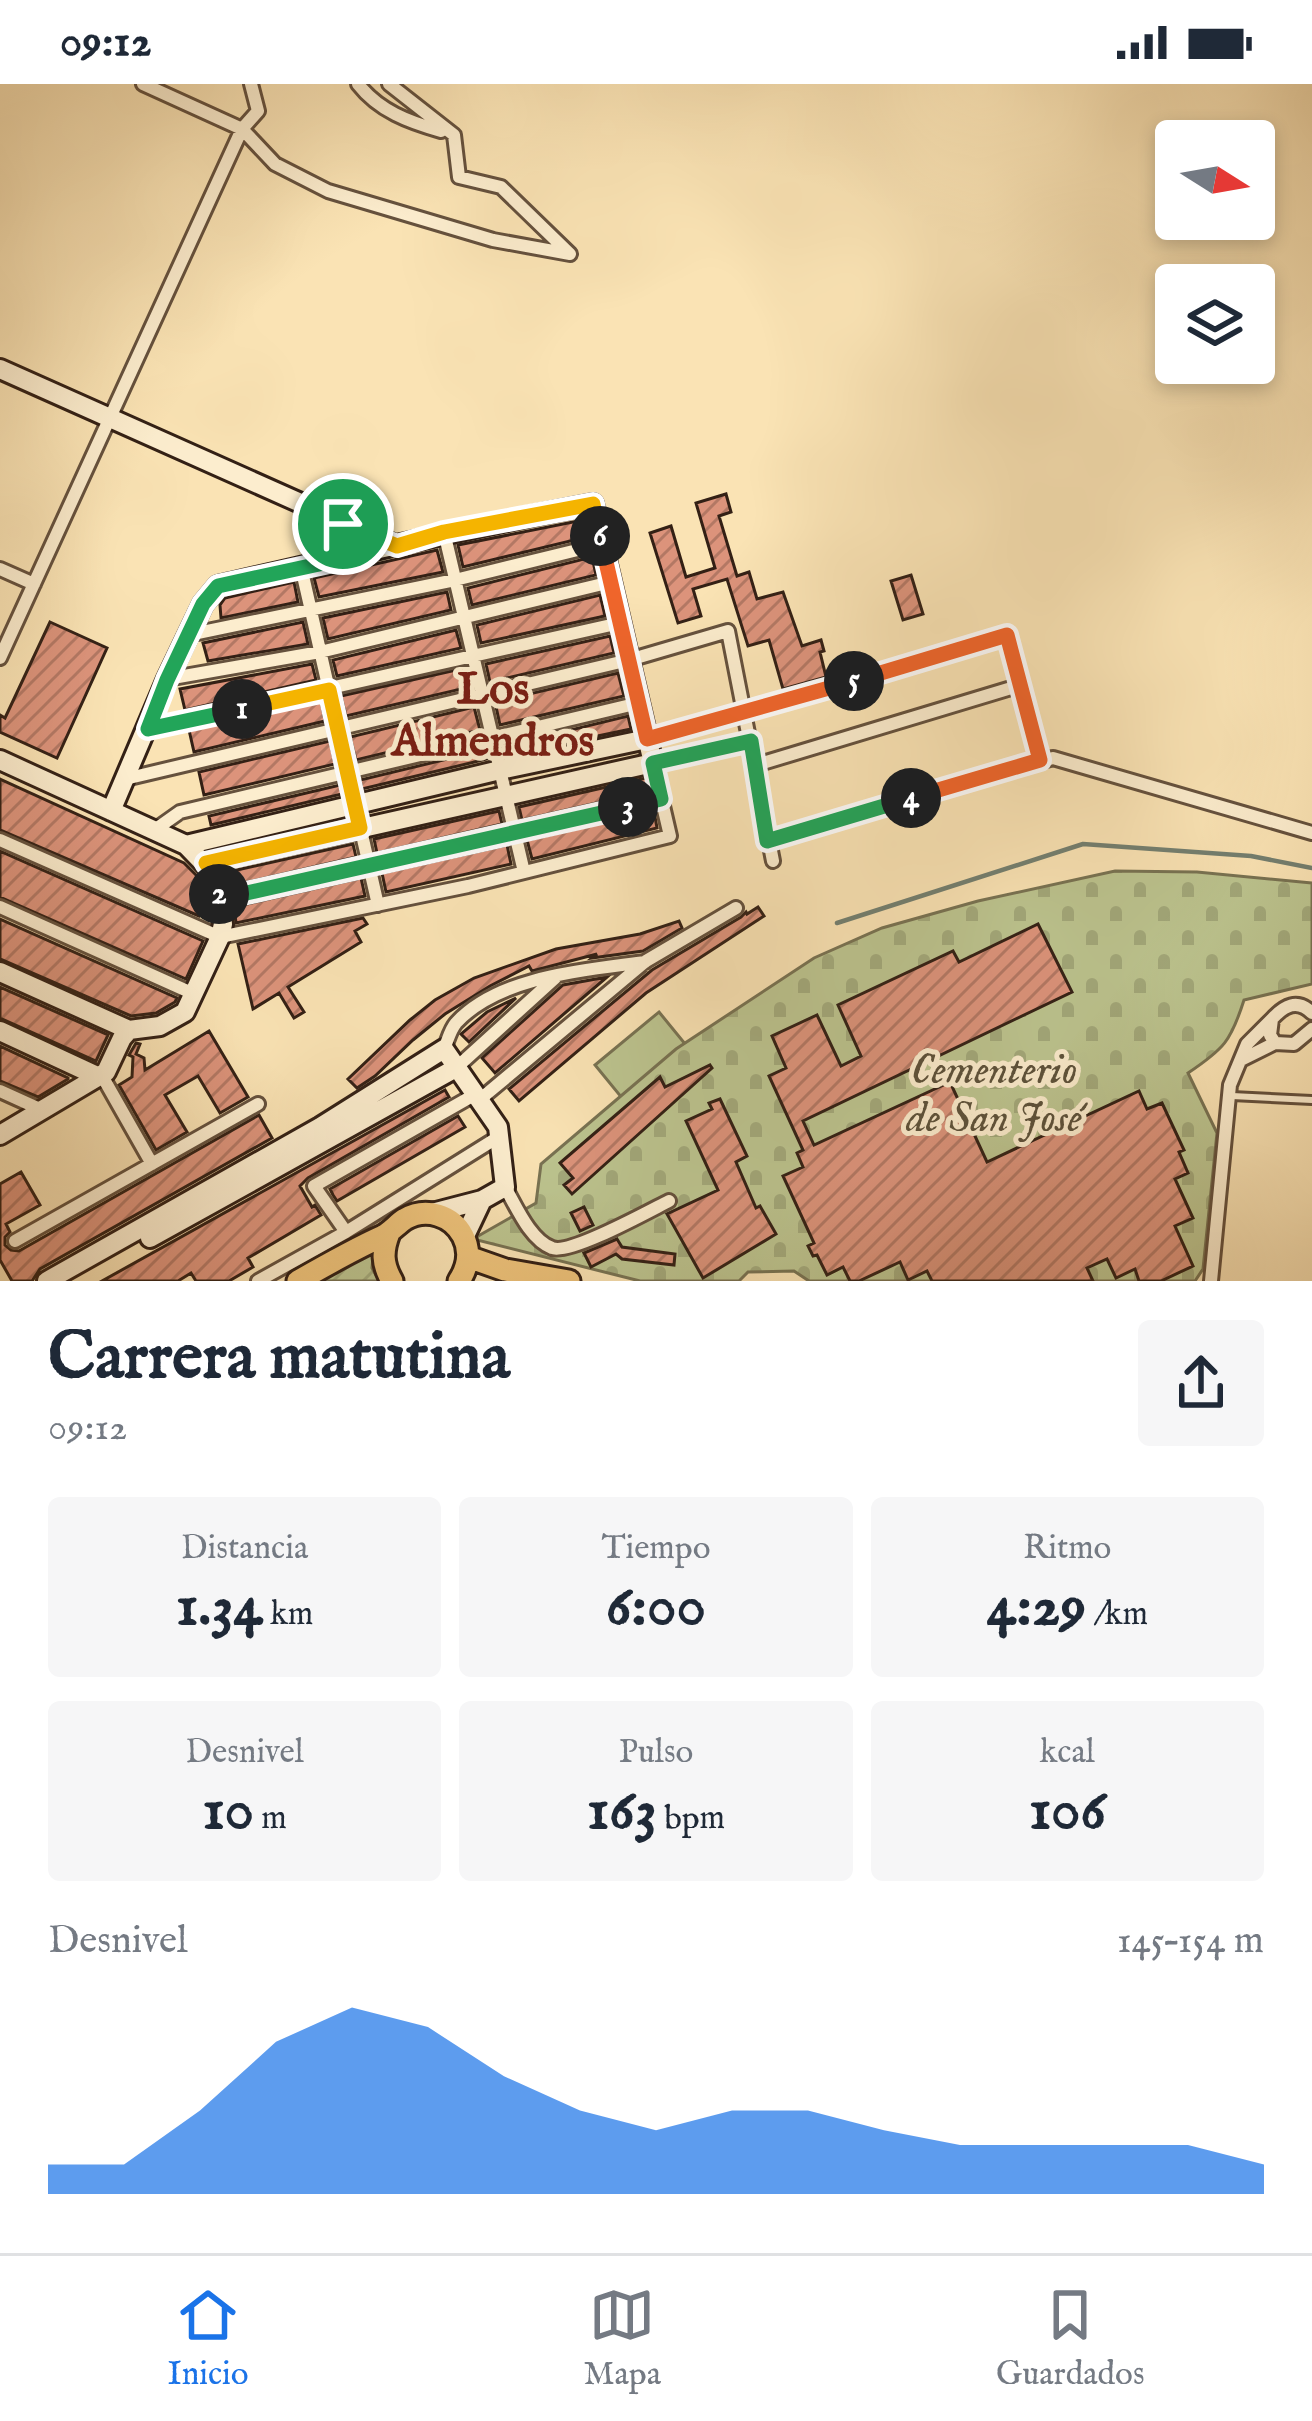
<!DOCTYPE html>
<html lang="es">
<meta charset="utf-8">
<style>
body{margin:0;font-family:"IM FELL English",serif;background:#f6f6f7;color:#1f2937;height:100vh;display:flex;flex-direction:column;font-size:45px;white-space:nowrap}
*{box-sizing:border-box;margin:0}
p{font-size:39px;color:#747a83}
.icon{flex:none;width:66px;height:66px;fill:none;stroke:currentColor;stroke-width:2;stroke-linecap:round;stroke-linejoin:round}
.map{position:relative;height:1197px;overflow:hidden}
.drawer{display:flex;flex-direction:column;background:#fff;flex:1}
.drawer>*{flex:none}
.needle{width:78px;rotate:101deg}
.controls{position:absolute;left:1155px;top:36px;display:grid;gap:24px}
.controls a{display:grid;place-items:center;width:120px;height:120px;border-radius:12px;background:#fff;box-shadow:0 6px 18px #0003;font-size:60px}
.pin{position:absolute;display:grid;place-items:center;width:102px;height:102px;color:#fff;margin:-51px;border:6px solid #fff;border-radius:50%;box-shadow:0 3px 12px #0007}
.km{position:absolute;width:60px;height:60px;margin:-30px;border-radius:50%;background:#222;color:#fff;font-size:33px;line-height:60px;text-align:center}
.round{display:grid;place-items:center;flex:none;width:126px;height:126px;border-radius:12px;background:#f6f6f7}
.head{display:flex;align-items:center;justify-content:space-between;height:204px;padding:0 48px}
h1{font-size:66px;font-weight:800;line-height:90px}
.figures{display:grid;grid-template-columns:repeat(3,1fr);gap:18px;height:204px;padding:12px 48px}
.figures div{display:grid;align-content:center;border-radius:12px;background:#f6f6f7;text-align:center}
.figures b{font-size:60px;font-weight:800}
.figures small{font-size:33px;font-weight:400}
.figures p{font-size:33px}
.chart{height:336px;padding:24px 48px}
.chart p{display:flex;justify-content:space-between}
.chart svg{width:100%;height:216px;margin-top:12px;fill:#1a73e8;opacity:.7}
.status{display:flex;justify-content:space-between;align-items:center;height:84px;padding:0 60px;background:#fff;direction:ltr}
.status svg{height:33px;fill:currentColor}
.dock{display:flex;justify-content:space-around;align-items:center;height:168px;border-top:3px solid #e0e1e3;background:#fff;font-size:33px;color:#747a83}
.dock a{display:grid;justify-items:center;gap:6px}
.dock .active{color:#1a73e8}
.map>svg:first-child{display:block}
.grass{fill:#bcc48f;stroke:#787252;stroke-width:3}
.cemetery{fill:url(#cemetery-stones);stroke:#787252;stroke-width:3}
.garden{fill:url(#garden-furrows);stroke:#787252;stroke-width:3}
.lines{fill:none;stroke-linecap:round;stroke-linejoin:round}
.stream{stroke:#737f70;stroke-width:4.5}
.building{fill:url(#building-hatch);stroke:#332015;stroke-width:3}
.lane-casing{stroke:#65513d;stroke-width:12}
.street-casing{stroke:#65513d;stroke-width:18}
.secondary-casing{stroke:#332015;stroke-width:24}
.primary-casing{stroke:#332015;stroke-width:27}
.lane{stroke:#fcedce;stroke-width:6}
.street{stroke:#fcedce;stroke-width:12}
.secondary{stroke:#fcedce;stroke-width:18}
.primary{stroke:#edc27a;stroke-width:21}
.split-1-casing{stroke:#fff;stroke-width:24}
.split-2-casing{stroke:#fff;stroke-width:24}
.split-3-casing{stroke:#fff;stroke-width:24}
.split-4-casing{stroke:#fff;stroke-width:24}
.split-5-casing{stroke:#fff;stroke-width:24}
.split-6-casing{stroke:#fff;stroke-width:24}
.split-7-casing{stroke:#fff;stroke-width:24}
.split-1{stroke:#22a559;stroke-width:15}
.split-2{stroke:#f5b400;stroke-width:15}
.split-3{stroke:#22a559;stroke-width:15}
.split-4{stroke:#22a559;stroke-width:15}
.split-5{stroke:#f0652b;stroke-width:15}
.split-6{stroke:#f0652b;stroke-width:15}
.split-7{stroke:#f5b400;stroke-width:15}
.labels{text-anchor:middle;stroke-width:10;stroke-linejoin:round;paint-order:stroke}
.park-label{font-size:42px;font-style:italic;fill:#5c513a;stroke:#fcedce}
.neighbourhood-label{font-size:45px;font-weight:bold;fill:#7a1f14;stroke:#fcedce}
</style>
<div class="status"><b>09:12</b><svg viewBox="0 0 49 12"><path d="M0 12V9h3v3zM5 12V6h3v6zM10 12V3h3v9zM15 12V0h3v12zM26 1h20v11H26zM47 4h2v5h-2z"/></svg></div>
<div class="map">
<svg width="1312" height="1197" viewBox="0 0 1312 1197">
<defs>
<pattern id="cemetery-stones" width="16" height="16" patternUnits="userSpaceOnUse" patternTransform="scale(3)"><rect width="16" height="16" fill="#bcc48f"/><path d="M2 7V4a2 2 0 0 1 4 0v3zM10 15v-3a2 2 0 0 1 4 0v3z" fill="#a2a87a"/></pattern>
<pattern id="garden-furrows" width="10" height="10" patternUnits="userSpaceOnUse" patternTransform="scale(3)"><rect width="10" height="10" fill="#bcc48f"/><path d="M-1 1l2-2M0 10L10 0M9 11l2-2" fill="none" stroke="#a2a87a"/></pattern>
<pattern id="building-hatch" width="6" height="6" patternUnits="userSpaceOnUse" patternTransform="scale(3)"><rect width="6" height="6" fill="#dc937b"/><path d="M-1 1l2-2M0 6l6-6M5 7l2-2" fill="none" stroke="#b37864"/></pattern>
</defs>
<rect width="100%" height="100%" fill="#fae3b4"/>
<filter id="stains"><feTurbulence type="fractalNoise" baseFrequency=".00167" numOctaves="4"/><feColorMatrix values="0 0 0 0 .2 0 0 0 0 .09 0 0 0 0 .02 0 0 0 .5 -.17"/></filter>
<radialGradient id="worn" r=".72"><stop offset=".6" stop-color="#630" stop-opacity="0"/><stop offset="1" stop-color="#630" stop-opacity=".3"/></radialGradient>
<path class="grass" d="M659,928L686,961L622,1014L595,981Z"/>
<path class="cemetery" d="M1115,787L1197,788L1312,799V900L1244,916C1231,957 1224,965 1188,989L1217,1049L1203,1185L1195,1197H809L794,1187L748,1188L739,1197H640L473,1155L536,1119L541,1080L676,965L814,874L882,844L978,817Z"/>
<path class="garden" d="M374,1162L372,1184L379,1197H312Z"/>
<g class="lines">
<path class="stream" d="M837,839L1083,760L1251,772L1312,784"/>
</g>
<path class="building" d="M726,410L731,428L719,432L737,492L749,488L757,515L783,508L802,562L821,556L824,567L820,568L826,593L783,605L769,556L748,562L727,495L693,505L701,532L678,539L650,449L671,442L686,493L715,484L696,419Z
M583,436L587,453L463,483L458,461Z
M437,466L443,488L319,513L314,494Z
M592,473L596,491L472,521L468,504Z
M911,491L923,530L903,536L891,497Z
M294,498L298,518L221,534L220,521L225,514Z
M447,508L451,526L328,555L323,534Z
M600,511L605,532L481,559L477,541Z
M50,538L107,564L57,674L0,648V631L5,634Z
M303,538L308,560L208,577L203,559Z
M456,546L461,564L337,592L333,576Z
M610,552L614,569L490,598L486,580Z
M312,580L316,596L185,626L180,605Z
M465,584L470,603L346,632L341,612Z
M618,589L624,612L500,641L495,618Z
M321,617L325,637L194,668L189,646Z
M474,623L480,646L356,676L350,653Z
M628,632L631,645L507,671L505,662Z
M330,657L335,680L204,711L199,688Z
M485,666L487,675L362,705L360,696Z
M646,694L649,707L522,736L519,723Z
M0,695L184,779L202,797L208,830L202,827L199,832L0,746Z
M340,701L342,710L211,741L209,732Z
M499,727L502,740L377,769L374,755Z
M654,727L657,744L532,775L527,756Z
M353,760L356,773L230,802L228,788Z
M507,761L511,780L386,808L382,789Z
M0,767L203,857L186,895L0,813Z
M361,794L365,812L236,839L234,823Z
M758,823L764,832L646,909L519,1017L509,1005L652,886L741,833L746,828L747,830Z
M363,834L367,840L355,847L361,858L288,903L304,928L294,934L279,909L253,925L238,860Z
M0,835L177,914L175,918L156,929L131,932L0,875Z
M679,837L682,844L643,867L592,874L597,870L532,887L529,882L490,902L445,930L413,956L375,992L357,1004L348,995L410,936L435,916L474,894L556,865L640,850Z
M1038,840L1072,908L803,1037L814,1061L950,998L987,1078L1139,1007L1147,1025L1162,1019L1184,1066L1179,1068L1188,1089L1175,1095L1193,1134L1175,1142L1193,1182L1161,1197H1139L1135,1185L1116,1194L1107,1175L1087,1184L1093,1197H932L927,1187L908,1196L900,1178L859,1197H850L843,1183L827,1191L817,1171L813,1172L808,1162L814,1159L783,1092L803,1083L797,1069L803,1066L769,992L786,984L772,952L817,931L841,982L861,972L838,921L953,867L959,878Z
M607,893L495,989L482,974L563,901Z
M0,903L108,951L96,977L0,934Z
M516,914L469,958L461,950L487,928Z
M209,947L248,1013L220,1029L198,992L165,1011L187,1048L156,1066L119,1001L132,993L133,973L129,971L136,959L140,960L136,970L144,974L145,986Z
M0,962L68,994V995L38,1013L0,997Z
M710,981L712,984L572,1110L564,1101L573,1094L560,1079L660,993L665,1003Z
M445,1006L449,1013L308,1094L300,1102L312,1123L315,1121L321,1131L248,1174L253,1183L229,1197H196L191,1189L178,1197H102Z
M720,1015L747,1072L736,1078L756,1124L760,1122L776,1150L703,1194L667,1130L718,1106L686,1037L712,1025L709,1019Z
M259,1031L272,1054L40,1185L32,1197H12L0,1176V1100L21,1088L40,1121L6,1140L10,1148L5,1153V1161L11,1166L19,1167Z
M458,1032L465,1043L337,1117L333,1111L330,1105Z
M584,1123L593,1141L580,1147L571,1129Z
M617,1155L622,1163L675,1170L674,1181L622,1175L616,1170L591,1183L584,1169Z"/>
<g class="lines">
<g class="lane-casing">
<path id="lane" d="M1232,1012L1312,1016"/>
</g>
<g class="street-casing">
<path id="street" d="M251,0L258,27L242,45L275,80L328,107L493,156L570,170L501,103L459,93L454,51L389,0
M358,0C379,27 409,38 441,47
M444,448L524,788
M301,483L378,821
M0,485L34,500
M188,551L455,496L602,460
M0,574L242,45L143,0
M167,595L320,568L611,498
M148,645L620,539
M647,655L745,629L1007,551L1040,676
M756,681L1021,601
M125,695L629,576L728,547L773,777
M158,749L156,745L180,728L639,619
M0,756L220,853L468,802L670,752L653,679L751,657
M767,757L1053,674L1312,749
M220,815L661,715
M0,823L194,910
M1312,929C1297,914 1284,922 1272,935L1270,951L1275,959L1294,960L1312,945
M444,965C448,956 450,946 456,939C499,892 586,886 645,878
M1241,976L1275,959
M456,984L555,894
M101,990L152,1080
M0,1007L42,1026
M478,1017L646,877L736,824
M505,1103C516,1122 530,1156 552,1164C570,1171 649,1127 669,1117
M346,1148L314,1102L474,1011
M15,1157L258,1020
M258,1197L346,1148L500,1052
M1211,1197L1230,1001L1247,960L1272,935"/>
</g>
<g class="secondary-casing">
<path id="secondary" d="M0,285L397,462
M0,676L186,761L215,791L223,840L220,853L185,928L160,942L129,946L122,954L106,988L0,1051
M111,727L167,595L203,520L218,502C343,473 467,444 593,420L653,679L206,779
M186,761L500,686L647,655
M0,888L129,946
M0,947L97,992
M432,1129L482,1116L464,1154
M150,1154L456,984
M47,1197L320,1043L444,965L498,1043L505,1103L482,1116"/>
</g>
<g class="primary-casing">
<path id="primary" d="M389,1149C382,1167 382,1180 392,1197
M468,1173L505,1186L569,1197
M298,1197C326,1181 354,1165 383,1152C392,1147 397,1140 405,1135C426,1123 452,1131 463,1152C471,1167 468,1183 459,1197"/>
</g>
<use href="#lane" class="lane"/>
<use href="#street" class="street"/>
<use href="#secondary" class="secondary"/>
<use href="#primary" class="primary"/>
</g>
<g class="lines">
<g class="split-1-casing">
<path id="split-1" d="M242,625L148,645L167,596L203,520L218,502L347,474L343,440"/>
</g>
<g class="split-2-casing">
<path id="split-2" d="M219,810L215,791L206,779L360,744L329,606L242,625"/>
</g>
<g class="split-3-casing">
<path id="split-3" d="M219,810L220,815L628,723"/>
</g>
<g class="split-4-casing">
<path id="split-4" d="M628,723L661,715L653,679L751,657L767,757L911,714"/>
</g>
<g class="split-5-casing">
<path id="split-5" d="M854,597L1007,551L1040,676L911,714"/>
</g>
<g class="split-6-casing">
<path id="split-6" d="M600,452L647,655L854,597"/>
</g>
<g class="split-7-casing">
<path id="split-7" d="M343,440L397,462L444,448L593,420L600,452"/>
</g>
<use href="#split-1" class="split-1"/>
<use href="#split-2" class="split-2"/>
<use href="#split-3" class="split-3"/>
<use href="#split-4" class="split-4"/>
<use href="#split-5" class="split-5"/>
<use href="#split-6" class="split-6"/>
<use href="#split-7" class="split-7"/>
</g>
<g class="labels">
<g class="park-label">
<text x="994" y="999">Cementerio<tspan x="994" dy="48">de San José</tspan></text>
</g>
<g class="neighbourhood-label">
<text x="493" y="619">Los<tspan x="493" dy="52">Almendros</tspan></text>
</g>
</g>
<rect width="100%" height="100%" filter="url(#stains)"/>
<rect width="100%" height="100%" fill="url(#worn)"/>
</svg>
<div class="controls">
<a><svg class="needle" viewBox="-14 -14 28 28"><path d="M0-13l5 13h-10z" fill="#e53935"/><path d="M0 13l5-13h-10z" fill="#747a83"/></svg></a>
<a><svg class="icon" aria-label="layers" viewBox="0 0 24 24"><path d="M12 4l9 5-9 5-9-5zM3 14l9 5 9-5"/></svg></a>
</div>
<div class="pin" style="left:343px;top:440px;background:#1e9e55"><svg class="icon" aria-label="arrive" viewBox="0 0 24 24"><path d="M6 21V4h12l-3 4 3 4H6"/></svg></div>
<b class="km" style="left:242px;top:625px">1</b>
<b class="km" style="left:219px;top:810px">2</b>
<b class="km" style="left:628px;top:723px">3</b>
<b class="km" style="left:911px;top:714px">4</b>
<b class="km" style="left:854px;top:597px">5</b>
<b class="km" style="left:600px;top:452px">6</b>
</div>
<section class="drawer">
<div class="head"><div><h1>Carrera matutina</h1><p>09:12</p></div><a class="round"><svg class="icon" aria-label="share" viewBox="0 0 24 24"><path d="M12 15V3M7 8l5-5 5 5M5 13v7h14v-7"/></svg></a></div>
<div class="figures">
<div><p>Distancia</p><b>1.34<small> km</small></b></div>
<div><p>Tiempo</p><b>6:00</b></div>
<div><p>Ritmo</p><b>4:29<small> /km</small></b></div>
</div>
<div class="figures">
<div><p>Desnivel</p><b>10<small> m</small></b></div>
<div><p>Pulso</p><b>163<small> bpm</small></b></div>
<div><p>kcal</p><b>106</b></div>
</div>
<div class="chart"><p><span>Desnivel</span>145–154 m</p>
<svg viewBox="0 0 160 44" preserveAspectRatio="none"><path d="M0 44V38L10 38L20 27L30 13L40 6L50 10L60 20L70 27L80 31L90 27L100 27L110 31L120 34L130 34L140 34L150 34L160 38V44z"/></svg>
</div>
</section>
<nav class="dock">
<a class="active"><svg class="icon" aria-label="home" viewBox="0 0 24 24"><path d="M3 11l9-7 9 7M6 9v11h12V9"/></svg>Inicio</a>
<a><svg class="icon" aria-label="map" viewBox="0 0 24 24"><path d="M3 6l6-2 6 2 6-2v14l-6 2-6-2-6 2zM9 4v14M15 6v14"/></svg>Mapa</a>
<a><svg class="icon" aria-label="saved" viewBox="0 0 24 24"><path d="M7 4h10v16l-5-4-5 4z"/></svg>Guardados</a>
</nav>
